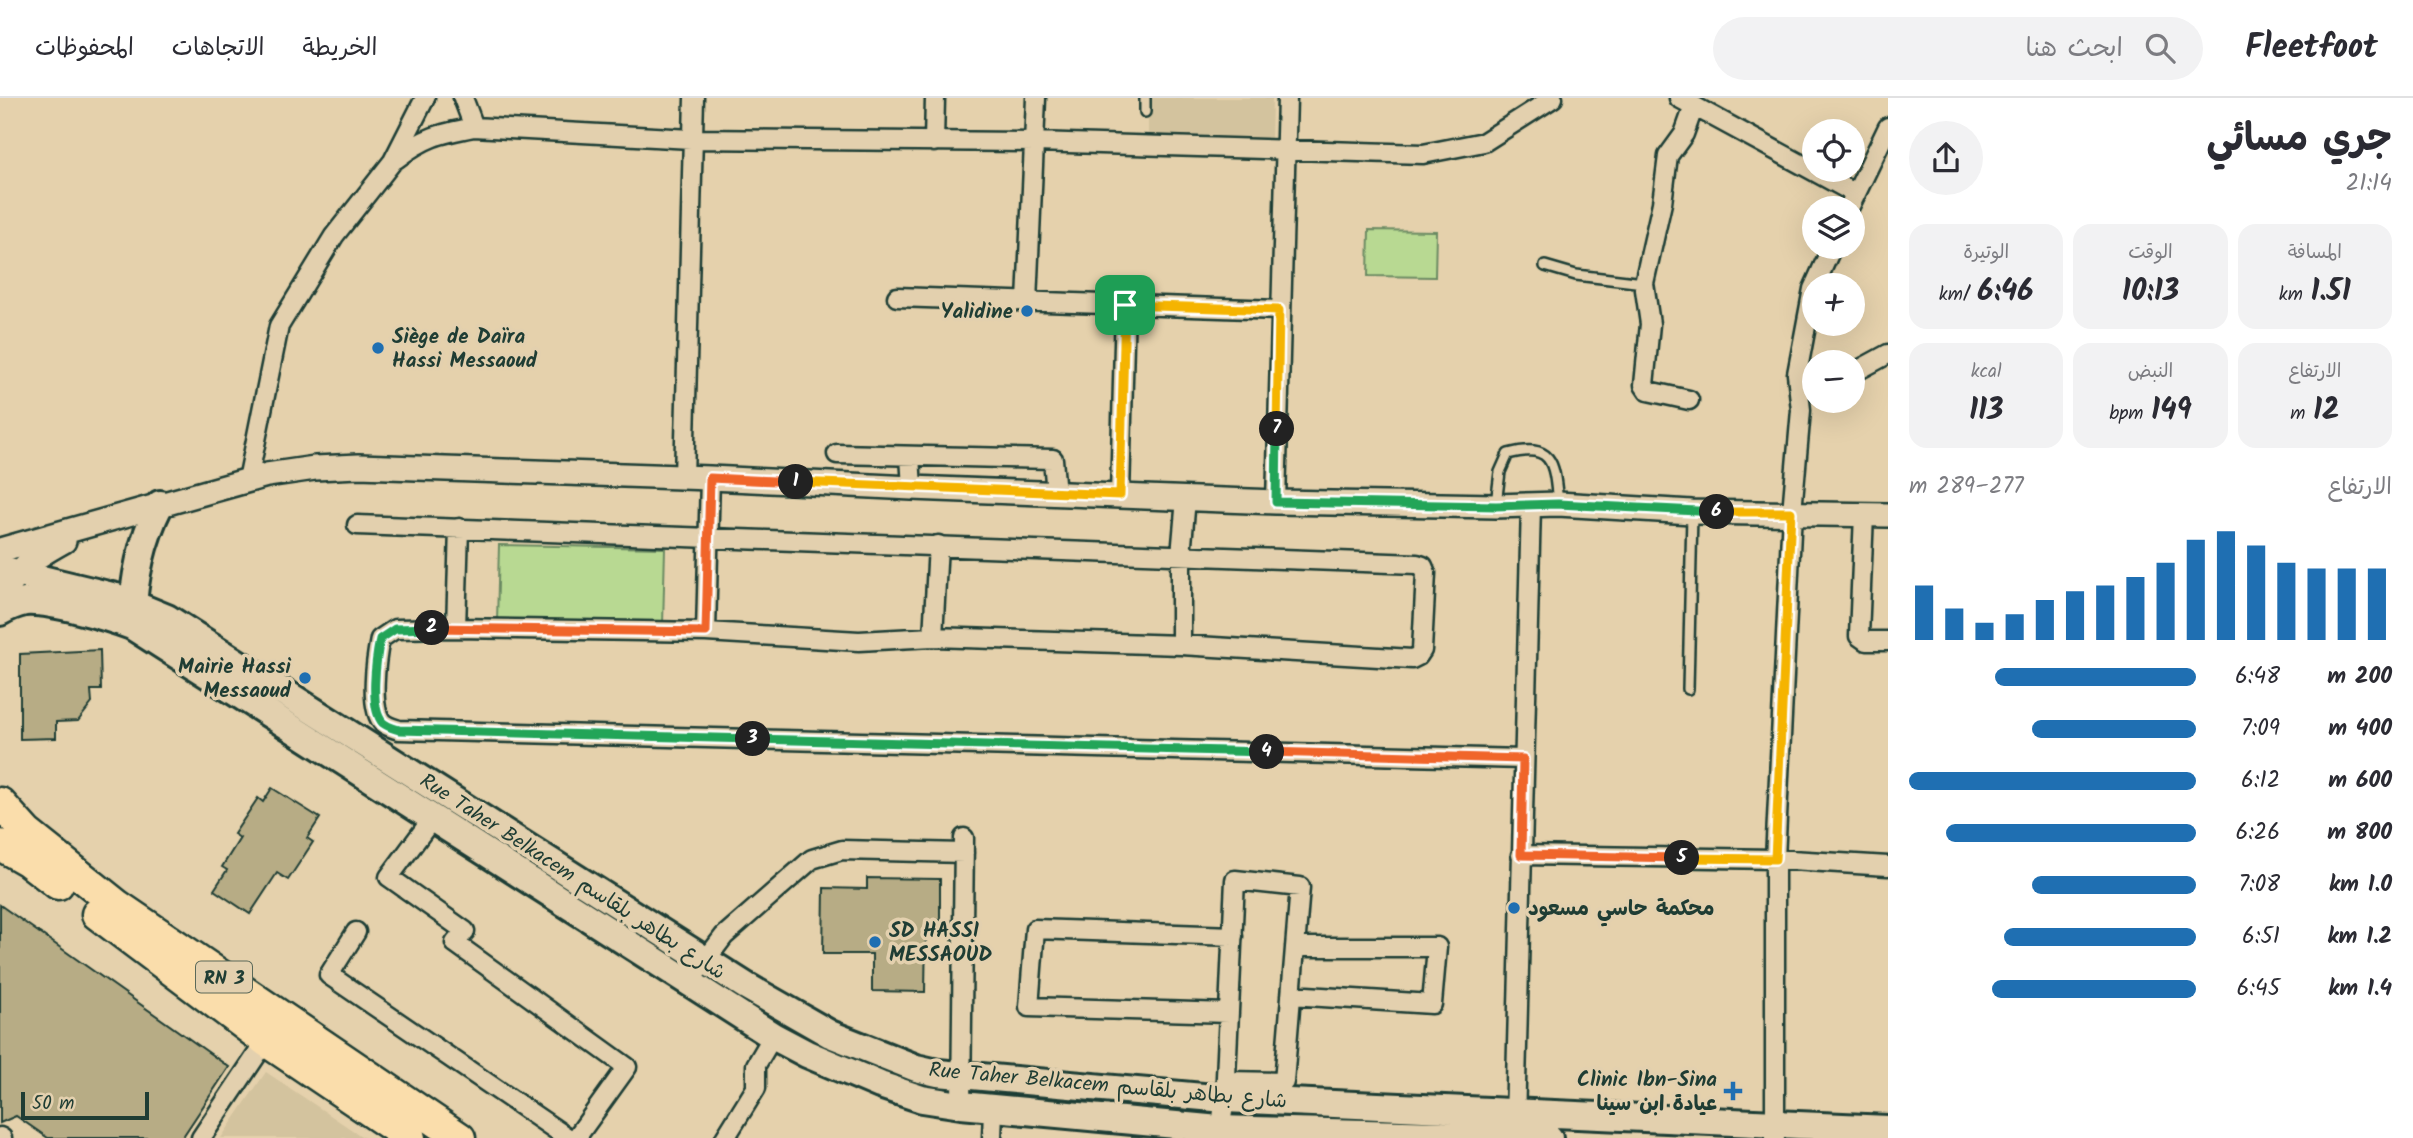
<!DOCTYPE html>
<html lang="ar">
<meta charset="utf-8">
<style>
body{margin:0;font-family:Kalam,"Playpen Sans Arabic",sans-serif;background:#f2f2f3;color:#2b2b33;direction:rtl;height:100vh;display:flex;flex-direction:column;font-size:26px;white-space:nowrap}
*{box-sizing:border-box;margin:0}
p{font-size:23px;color:#7c7c81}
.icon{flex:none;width:38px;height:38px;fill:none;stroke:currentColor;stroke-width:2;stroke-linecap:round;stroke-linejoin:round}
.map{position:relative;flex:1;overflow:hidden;direction:ltr}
.drawer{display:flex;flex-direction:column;background:#fff;width:525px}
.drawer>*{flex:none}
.tools{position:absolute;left:1802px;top:21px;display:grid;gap:14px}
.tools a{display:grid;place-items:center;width:63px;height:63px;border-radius:50%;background:#fff;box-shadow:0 7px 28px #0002;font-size:35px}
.scale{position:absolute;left:21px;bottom:18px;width:128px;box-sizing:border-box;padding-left:7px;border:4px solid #1f3d34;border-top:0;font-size:19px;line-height:24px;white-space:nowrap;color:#1f3d34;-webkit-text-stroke:5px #e3d0ae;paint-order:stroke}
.pin{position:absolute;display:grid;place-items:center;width:60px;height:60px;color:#fff;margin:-30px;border-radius:14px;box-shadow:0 4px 10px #0006}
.km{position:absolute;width:35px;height:35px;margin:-18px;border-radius:50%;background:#222;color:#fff;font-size:19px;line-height:35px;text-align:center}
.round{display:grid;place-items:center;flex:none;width:74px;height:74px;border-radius:37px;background:#f2f2f3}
.head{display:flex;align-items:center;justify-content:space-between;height:119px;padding:0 21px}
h1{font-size:38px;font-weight:700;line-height:52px}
.stats{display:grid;grid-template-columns:repeat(3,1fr);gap:10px;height:119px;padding:7px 21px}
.stats div{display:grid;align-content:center;border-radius:18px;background:#f2f2f3;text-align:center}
.stats b{font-size:30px;font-weight:700}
.stats small{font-size:19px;font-weight:400}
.stats p{font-size:19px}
.chart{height:196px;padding:14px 21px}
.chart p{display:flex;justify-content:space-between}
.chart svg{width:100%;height:126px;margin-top:7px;stroke:#1f6fb2;stroke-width:6}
ul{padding:0 21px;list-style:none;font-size:23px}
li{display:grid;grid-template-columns:112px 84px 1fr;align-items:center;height:52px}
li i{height:18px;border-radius:9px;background:#1f6fb2}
header{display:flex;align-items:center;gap:42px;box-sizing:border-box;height:98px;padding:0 35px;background:#fff;border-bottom:2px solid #e1e1e2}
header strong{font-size:33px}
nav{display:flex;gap:38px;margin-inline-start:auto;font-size:24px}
.search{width:490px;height:63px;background:#f2f2f3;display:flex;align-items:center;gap:18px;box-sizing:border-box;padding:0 24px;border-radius:38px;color:#7c7c81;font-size:26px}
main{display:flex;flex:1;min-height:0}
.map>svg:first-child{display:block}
.built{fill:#d3c39e}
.green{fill:#b8d992;stroke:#6c8b63;stroke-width:2}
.building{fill:#b7ac85;stroke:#1f3d34;stroke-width:2}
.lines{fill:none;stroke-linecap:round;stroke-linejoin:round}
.service-casing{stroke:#1f3d34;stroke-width:14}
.minor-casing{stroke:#1f3d34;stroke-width:23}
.tertiary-casing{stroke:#1f3d34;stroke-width:28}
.secondary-casing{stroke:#1f3d34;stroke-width:32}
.trunk-casing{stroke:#1f3d34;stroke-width:35}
.service{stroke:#e3d0ae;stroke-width:9}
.minor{stroke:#e3d0ae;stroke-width:18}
.tertiary{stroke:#e3d0ae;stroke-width:23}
.secondary{stroke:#e3d0ae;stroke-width:26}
.trunk{stroke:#faddab;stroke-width:30}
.split-1-casing{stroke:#fff;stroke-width:14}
.split-2-casing{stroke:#fff;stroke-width:14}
.split-3-casing{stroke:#fff;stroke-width:14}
.split-4-casing{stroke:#fff;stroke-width:14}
.split-5-casing{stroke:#fff;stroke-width:14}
.split-6-casing{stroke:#fff;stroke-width:14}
.split-7-casing{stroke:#fff;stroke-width:14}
.split-8-casing{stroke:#fff;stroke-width:14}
.split-1{stroke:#f5b400;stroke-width:9}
.split-2{stroke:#f0652b;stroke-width:9}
.split-3{stroke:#22a559;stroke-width:9}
.split-4{stroke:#22a559;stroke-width:9}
.split-5{stroke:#f0652b;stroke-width:9}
.split-6{stroke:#f5b400;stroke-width:9}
.split-7{stroke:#22a559;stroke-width:9}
.split-8{stroke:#f5b400;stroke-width:9}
.poi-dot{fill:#1f6fb2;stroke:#e3d0ae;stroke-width:2.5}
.labels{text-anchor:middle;stroke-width:7;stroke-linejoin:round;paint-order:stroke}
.shield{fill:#e3d0ae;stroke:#5a6959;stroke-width:2}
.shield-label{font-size:19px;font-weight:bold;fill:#1f3d34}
.poi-label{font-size:21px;font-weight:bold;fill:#1f3d34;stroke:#e3d0ae;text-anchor:end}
.street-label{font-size:21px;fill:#1f3d34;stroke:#e3d0ae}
</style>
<header>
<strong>Fleetfoot</strong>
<div class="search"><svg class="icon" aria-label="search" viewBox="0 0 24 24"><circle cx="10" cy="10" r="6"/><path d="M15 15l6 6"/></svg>ابحث هنا</div>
<nav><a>الخريطة</a><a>الاتجاهات</a><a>المحفوظات</a></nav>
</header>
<main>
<section class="drawer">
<div class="head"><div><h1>جري مسائي</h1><p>21:14</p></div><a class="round"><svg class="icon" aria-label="share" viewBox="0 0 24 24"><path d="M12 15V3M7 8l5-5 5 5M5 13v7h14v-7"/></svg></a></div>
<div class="stats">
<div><p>المسافة</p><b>1.51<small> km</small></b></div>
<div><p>الوقت</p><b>10:13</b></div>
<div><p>الوتيرة</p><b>6:46<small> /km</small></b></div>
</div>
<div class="stats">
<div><p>الارتفاع</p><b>12<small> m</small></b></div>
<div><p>النبض</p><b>149<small> bpm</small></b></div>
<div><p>kcal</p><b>113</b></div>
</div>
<div class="chart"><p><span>الارتفاع</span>277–289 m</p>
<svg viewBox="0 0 160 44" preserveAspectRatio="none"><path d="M5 44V25M15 44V33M25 44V38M35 44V35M45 44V30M55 44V27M65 44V25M75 44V22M85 44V17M95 44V9M105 44V6M115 44V11M125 44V17M135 44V19M145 44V19M155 44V19"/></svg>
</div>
<ul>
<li><b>200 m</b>6:48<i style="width:70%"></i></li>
<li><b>400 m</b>7:09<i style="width:57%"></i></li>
<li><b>600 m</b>6:12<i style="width:100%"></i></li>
<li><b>800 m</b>6:26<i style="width:87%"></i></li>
<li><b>1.0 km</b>7:08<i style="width:57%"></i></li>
<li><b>1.2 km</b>6:51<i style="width:67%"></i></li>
<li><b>1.4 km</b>6:45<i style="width:71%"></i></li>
</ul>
</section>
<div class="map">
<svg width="1888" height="1040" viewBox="0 0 1888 1040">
<rect width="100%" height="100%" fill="#e5d1ac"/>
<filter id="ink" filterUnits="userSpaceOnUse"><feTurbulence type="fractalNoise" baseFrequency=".0143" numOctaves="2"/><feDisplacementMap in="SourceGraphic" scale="14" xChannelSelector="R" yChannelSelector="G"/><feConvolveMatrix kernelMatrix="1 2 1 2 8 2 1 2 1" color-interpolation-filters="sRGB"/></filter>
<g filter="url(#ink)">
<path class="built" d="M1148,0H1272L1271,42L1148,41Z
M266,974L364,1040H221Z"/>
<path class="green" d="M1369,132L1436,133L1435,179L1368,178Z
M499,447L665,450L663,527L497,524Z"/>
<path class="building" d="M100,552L101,592H91L92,605L78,623L56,624V640L20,641V556Z
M272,690L320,720L307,740L313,744L288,782L277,775L250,816L214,792L227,772L222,769L240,740L234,736L258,700L263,704Z
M867,780L940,781V833L926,832L925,894L872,893V856H823L824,790L867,791Z
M0,807L229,969L182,1040H48L16,1018L0,1025Z"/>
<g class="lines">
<g class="service-casing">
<path id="service" d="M1145,0V14
M1545,168L1576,177L1644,185
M1496,406L1500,374L1508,356C1554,344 1554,366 1558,405
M1688,591L1692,416"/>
</g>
<g class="minor-casing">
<path id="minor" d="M463,0L474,29L691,41L1035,44L1423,56L1484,44L1553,0
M1679,0L1856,96
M934,44L935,0
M396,61C425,39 438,36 474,29
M1849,110L1888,29
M897,199L1279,212
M1027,204L1036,0
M1853,275L1888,256
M1689,302L1648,293L1644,287L1650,226L1644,185L1662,105L1668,58L1684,36L1694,8
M837,356L1053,361L1056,396
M910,358L912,390
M684,380L694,0
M248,382L279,228L334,138L393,63L425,0
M1120,397L1125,207
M1276,404L1287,0
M1864,416L1859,538L1866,543H1888
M357,427L1417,466L1423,468L1426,475L1422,552L1418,558L1412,561L1181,547L933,539L859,543L706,534L456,530L395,531L380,541C376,561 369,611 383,625C388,629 393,630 399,632L1523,661
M456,530L459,430
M706,534L710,380
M933,539L938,447
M1181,547V457L1186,401
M432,721L389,779L465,833L455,845L627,969L576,1040
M1521,757L1775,761L1888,768
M356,834L329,877L568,1040
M689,884L724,838L812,761L842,752L964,755
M1291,897L1432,906L1437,849H1295
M1229,915L1029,909L1035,831L1233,838
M961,1007L964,740
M1515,1024L1531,408
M0,1039L2,1040
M1219,1039L1225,1001L1235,782L1300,789L1284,984L1226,983
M201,1040L266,943
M725,1040L756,990V967L773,938
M992,1040L993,1011
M1775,1040V761L1792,414L1801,312L1797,276L1813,191L1832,149"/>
</g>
<g class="tertiary-casing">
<path id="tertiary" d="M0,452L267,377L315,370L359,368L710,380L912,390L1276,404L1496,408L1558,406L1692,414L1888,417
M0,506C17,469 30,462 64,443"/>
</g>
<g class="secondary-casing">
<path id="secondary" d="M0,471L116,499L167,520L746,888L830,936L916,970L938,975L1225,1001L1888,1031
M0,514C8,509 16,506 25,504C50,502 108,519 132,528L773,938L807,956L880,987L922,1001L961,1007L1219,1031L1549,1040
M132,522C134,480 141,444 160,406"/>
</g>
<g class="trunk-casing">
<path id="trunk" d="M0,705L27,735L117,807L460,1040
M0,747L28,763L58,786
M97,816L266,943L410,1040"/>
</g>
<use href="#service" class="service"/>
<use href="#minor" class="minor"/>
<use href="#tertiary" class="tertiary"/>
<use href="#secondary" class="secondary"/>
<use href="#trunk" class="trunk"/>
</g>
</g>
<g class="lines" filter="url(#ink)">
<g class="split-1-casing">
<path id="split-1" d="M796,384L1120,397L1125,207"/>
</g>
<g class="split-2-casing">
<path id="split-2" d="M432,530L706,534L710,380L796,384"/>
</g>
<g class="split-3-casing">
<path id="split-3" d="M432,530L395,531L380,541C376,561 369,611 383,625C388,629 393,630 399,632L753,641"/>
</g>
<g class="split-4-casing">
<path id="split-4" d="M753,641L1267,654"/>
</g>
<g class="split-5-casing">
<path id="split-5" d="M1267,654L1523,661L1521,757L1682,760"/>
</g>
<g class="split-6-casing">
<path id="split-6" d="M1682,760L1775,761L1791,414H1717"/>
</g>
<g class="split-7-casing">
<path id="split-7" d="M1277,331L1276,404L1496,408L1558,406L1717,414"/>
</g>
<g class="split-8-casing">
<path id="split-8" d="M1125,207L1279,212L1277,331"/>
</g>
<use href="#split-1" class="split-1"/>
<use href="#split-2" class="split-2"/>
<use href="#split-3" class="split-3"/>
<use href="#split-4" class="split-4"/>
<use href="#split-5" class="split-5"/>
<use href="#split-6" class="split-6"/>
<use href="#split-7" class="split-7"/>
<use href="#split-8" class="split-8"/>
</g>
<g class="poi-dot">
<circle cx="1027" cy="213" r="7"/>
<circle cx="378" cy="250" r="7"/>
<circle cx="305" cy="580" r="7"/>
<circle cx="1514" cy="810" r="7"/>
<circle cx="875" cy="844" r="7"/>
<path d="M1729.5 982.5h7v7h7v7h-7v7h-7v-7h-7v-7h7z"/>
</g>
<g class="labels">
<rect class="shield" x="196" y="863.5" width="56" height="31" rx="5"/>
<g class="shield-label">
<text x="224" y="886">RN 3</text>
</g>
<g class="poi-label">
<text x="1013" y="220">Yalidine</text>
<text x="392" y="245" text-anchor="start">Siège de Daïra<tspan x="392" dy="24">Hassi Messaoud</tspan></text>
<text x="291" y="575">Mairie Hassi<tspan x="291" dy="24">Messaoud</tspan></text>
<text x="1528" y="817" text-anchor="start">محكمة حاسي مسعود</text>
<text x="889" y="839" text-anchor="start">SD HASSI<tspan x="889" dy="24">MESSAOUD</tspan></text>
<text x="1717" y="988">Clinic Ibn-Sina<tspan x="1717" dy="24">عيادة ابن سينا</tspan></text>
</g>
<g class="street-label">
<text transform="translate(573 778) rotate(33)" y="7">Rue Taher Belkacem شارع بطاهر بلقاسم</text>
<text transform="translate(1108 987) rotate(5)" y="7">Rue Taher Belkacem شارع بطاهر بلقاسم</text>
</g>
</g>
</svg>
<div class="tools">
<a><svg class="icon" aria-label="locate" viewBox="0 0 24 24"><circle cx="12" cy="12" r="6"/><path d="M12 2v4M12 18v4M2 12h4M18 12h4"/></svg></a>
<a><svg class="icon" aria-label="layers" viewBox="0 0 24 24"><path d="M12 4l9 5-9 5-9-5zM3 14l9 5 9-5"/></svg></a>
<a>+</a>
<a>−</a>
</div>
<div class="scale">50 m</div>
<div class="pin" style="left:1125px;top:207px;background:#1e9e55"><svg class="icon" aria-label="arrive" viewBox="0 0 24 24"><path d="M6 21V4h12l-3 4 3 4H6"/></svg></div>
<b class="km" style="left:796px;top:384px">1</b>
<b class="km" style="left:432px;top:530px">2</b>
<b class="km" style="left:753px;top:641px">3</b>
<b class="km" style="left:1267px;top:654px">4</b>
<b class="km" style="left:1682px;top:760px">5</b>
<b class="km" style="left:1717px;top:414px">6</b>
<b class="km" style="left:1277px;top:331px">7</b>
</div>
</main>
